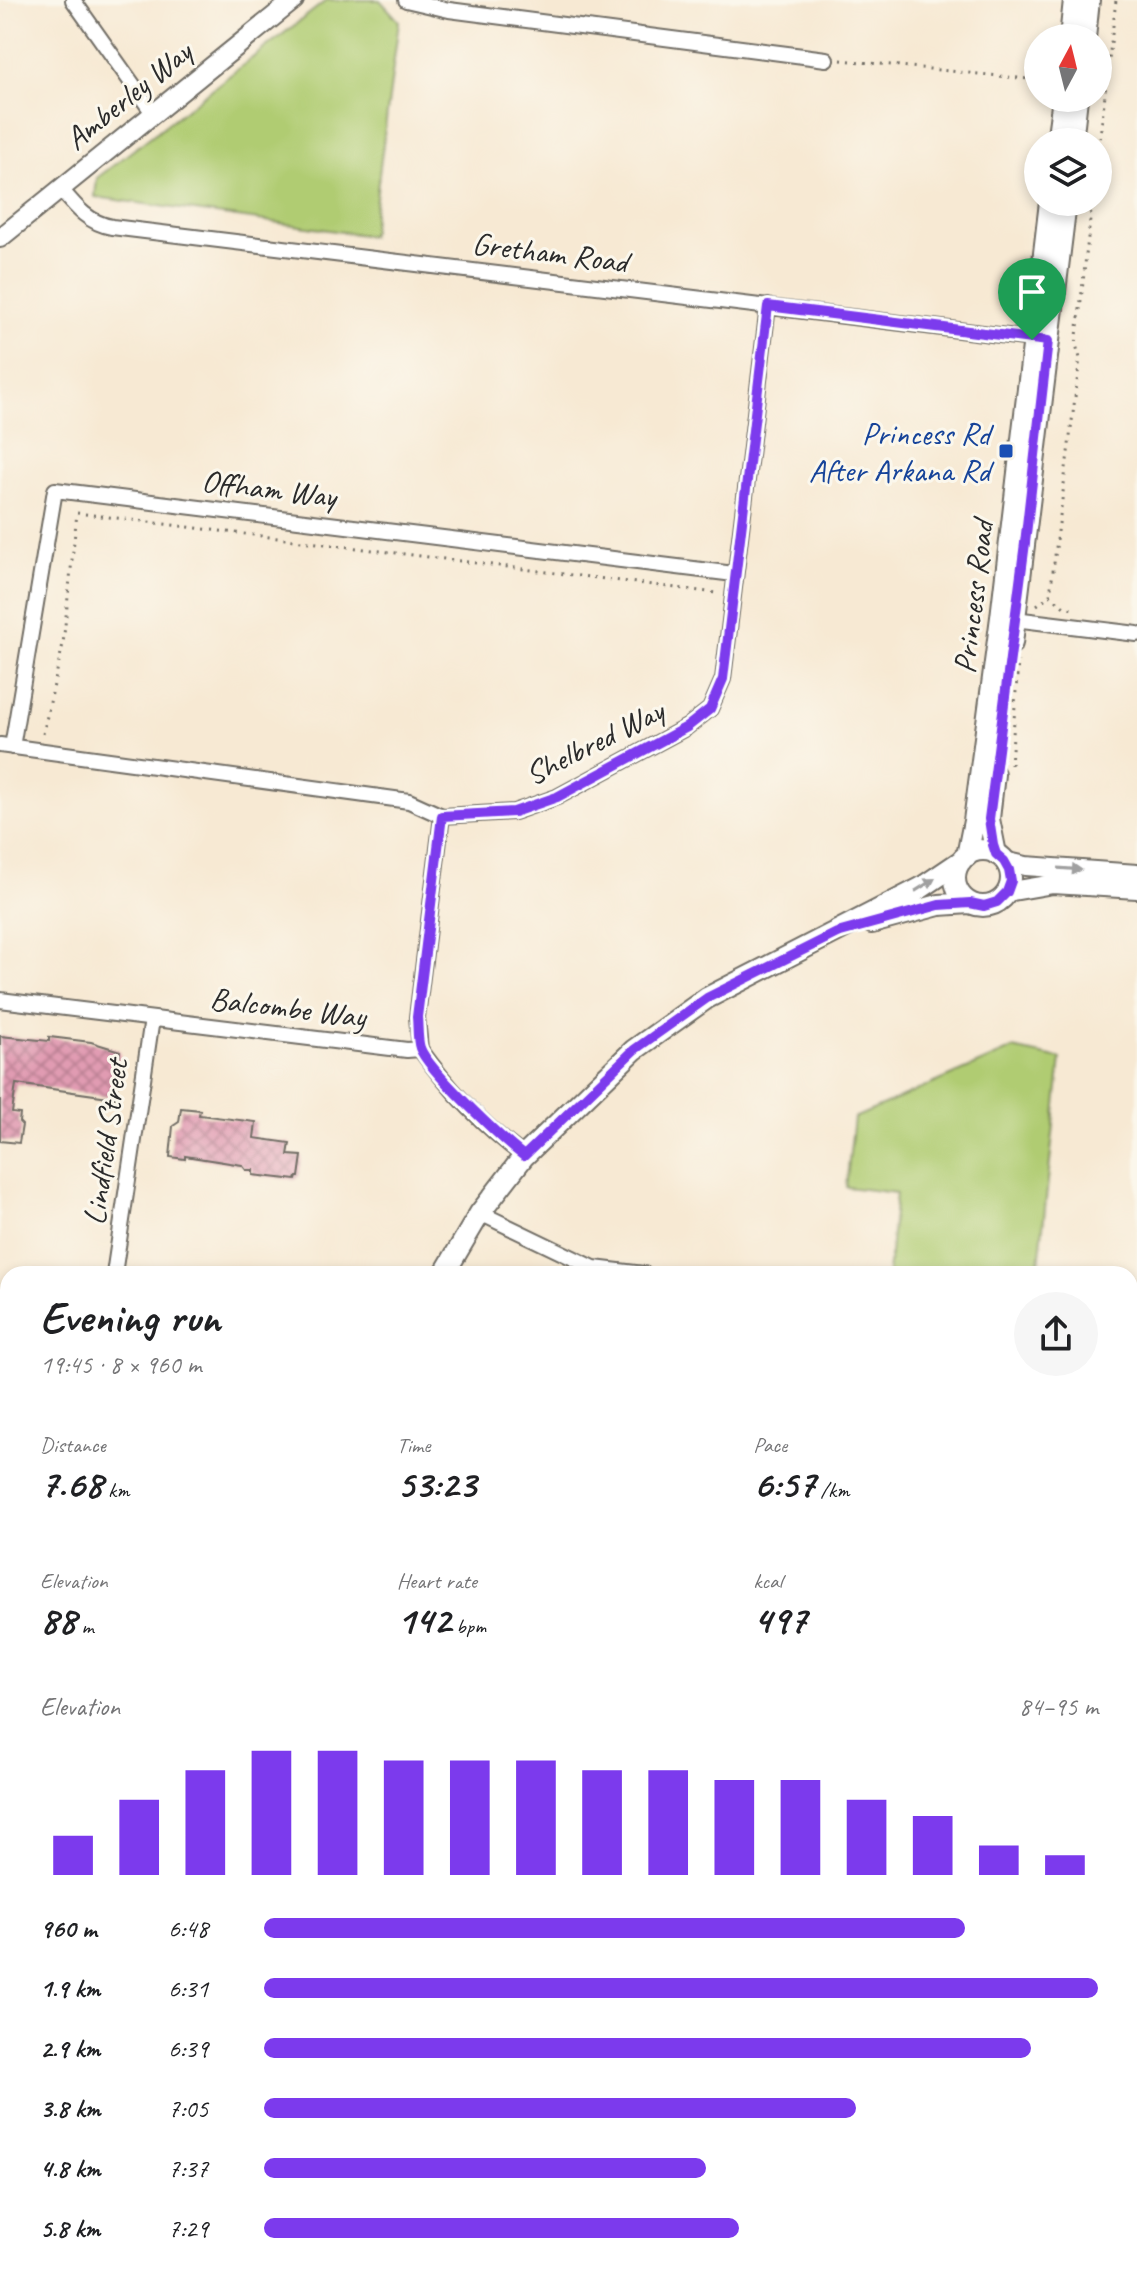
<!DOCTYPE html>
<meta charset="utf-8">
<style>
body{margin:0;font-family:Caveat,sans-serif;background:#f6f6f6;color:#202124;height:100vh;display:flex;flex-direction:column;font-size:30px;white-space:nowrap}
*{box-sizing:border-box;margin:0}
p{font-size:26px;color:#757577}
.icon{flex:none;width:44px;height:44px;fill:none;stroke:currentColor;stroke-width:2;stroke-linecap:round;stroke-linejoin:round}
.map{position:relative;flex:1;overflow:hidden}
.sheet{position:absolute;left:0px;top:1266px;width:1138px;height:1008px;display:flex;flex-direction:column;background:#fff;border-radius:24px 24px 0 0;box-shadow:0 4px 12px #0003}
.sheet>*{flex:none}
.needle{width:52px;rotate:7deg}
.tools{position:absolute;left:1024px;top:24px;display:grid;gap:16px}
.tools a{display:grid;place-items:center;width:88px;height:88px;border-radius:50%;background:#fff;box-shadow:0 4px 12px #0003;font-size:40px}
.pin{position:absolute;display:grid;place-items:center;width:68px;height:68px;color:#fff;margin:-82px -34px;border-radius:50% 50% 50% 0;rotate:-45deg;box-shadow:0 0 8px #0007}
.pin .icon{rotate:45deg}
.round{display:grid;place-items:center;flex:none;width:84px;height:84px;border-radius:42px;background:#f6f6f6}
.overview{display:flex;align-items:center;justify-content:space-between;height:136px;padding:0 40px}
h1{font-size:44px;font-weight:700;line-height:60px}
.figures{display:grid;grid-template-columns:repeat(3,1fr);gap:12px;height:136px;padding:8px 40px}
.figures div{display:grid;align-content:center}
.figures b{font-size:40px;font-weight:700}
.figures small{font-size:22px;font-weight:400}
.figures p{font-size:22px}
.chart{height:224px;padding:16px 40px}
.chart p{display:flex;justify-content:space-between}
.chart svg{width:100%;height:144px;margin-top:8px;stroke:#7c3aed;stroke-width:6}
ul{padding:0 40px;list-style:none;font-size:26px}
li{display:grid;grid-template-columns:128px 96px 1fr;align-items:center;height:60px}
li i{height:20px;border-radius:10px;background:#7c3aed}
.map>svg:first-child{display:block}
.park{fill:#b0cc72;stroke:#6e7c4e;stroke-width:2}
.building{fill:url(#building-cross-hatch)}
.lines{fill:none;stroke-linecap:round;stroke-linejoin:round}
.minor-casing{stroke:#726e66;stroke-width:18}
.tertiary-casing{stroke:#726e66;stroke-width:22}
.secondary-casing{stroke:#726e66;stroke-width:24}
.path{stroke:#726e66;stroke-width:3;stroke-dasharray:2 6;stroke-linecap:butt}
.minor{stroke:#fff;stroke-width:14}
.tertiary{stroke:#fff;stroke-width:18}
.secondary{stroke:#fff;stroke-width:20}
.oneway{fill:#a0a0a0}
.route-casing{stroke:#fff;stroke-width:16}
.route{stroke:#7c3aed;stroke-width:10}
.transit-dot{fill:#1a4fb4;stroke:#fbf7ec;stroke-width:3}
.labels{text-anchor:middle;stroke-width:6;stroke-linejoin:round;paint-order:stroke}
.street-label{font-size:32px;fill:#2b2b2b;stroke:#fbf7ec}
.transit-label{font-size:32px;fill:#164399;stroke:#fbf7ec;text-anchor:end}
</style>
<div class="map">
<svg width="1137" height="2274" viewBox="0 0 1137 2274">
<defs>
<pattern id="building-cross-hatch" width="8" height="8" patternUnits="userSpaceOnUse" patternTransform="scale(2)"><rect width="8" height="8" fill="#e19bb2"/><path d="M0 0l8 8M0 8l8-8" fill="none" stroke="#b77f91"/></pattern>
</defs>
<rect width="100%" height="100%" fill="#fbf7ec"/>
<filter id="ink" filterUnits="userSpaceOnUse"><feTurbulence type="fractalNoise" baseFrequency=".0125" numOctaves="2"/><feDisplacementMap in="SourceGraphic" scale="16" xChannelSelector="R" yChannelSelector="G"/><feConvolveMatrix kernelMatrix="1 2 1 2 8 2 1 2 1" color-interpolation-filters="sRGB"/></filter>
<filter id="wash" filterUnits="userSpaceOnUse"><feTurbulence type="fractalNoise" baseFrequency=".006" numOctaves="4" result="noise"/><feDisplacementMap in="SourceGraphic" scale="32" xChannelSelector="R" yChannelSelector="G"/><feGaussianBlur stdDeviation="1.8" result="paint"/><feColorMatrix in="noise" values="0 0 0 0 0 0 0 0 0 0 0 0 0 0 0 0 0 1.4 0 .05"/><feComposite in="paint" operator="in"/></filter>
<g filter="url(#wash)">
<rect width="100%" height="100%" fill="#f7e9d3"/>
<path class="park" d="M327,0H380L399,21L371,236L95,197L97,178Z
M1013,1049L1061,1059L1038,1274H888L896,1193L846,1187L854,1118Z
M0,1538L8,1539V1687L0,1690Z
M1137,2081V2274H1047L1048,2266H1130V2130Z"/>
<g id="blocks">
<path class="building" d="M0,1036L49,1041V1037L91,1042L120,1051L116,1098L16,1084L12,1113L20,1114L19,1122L22,1125L19,1143L0,1141Z
M181,1108L200,1110L199,1115L256,1122L254,1138L290,1143L288,1155L302,1156L299,1177H297L296,1180L253,1175V1170H246L242,1165L185,1156V1159L170,1157L173,1126L179,1122Z"/>
</g>
</g>
<g filter="url(#ink)">
<use href="#blocks" fill-opacity="0" stroke="#726e66" stroke-width="2"/>
<g class="lines">
<g class="minor-casing">
<path id="minor" d="M73,0L153,113
M406,0L449,10L826,59
M60,188C75,206 88,223 112,227L1040,340
M1006,618L1137,634
M0,745L409,801L442,816L514,812L557,797L687,727L710,709L723,679L768,306
M12,747L55,490L734,574
M0,1000L407,1050L420,1049C448,1088 485,1127 524,1156
M420,1049L417,1017L442,816
M480,1213L594,1268L644,1274
M114,1274L152,1019
M1130,1332L1137,1333
M1130,1646L1137,1647
M0,1714L8,1712
M1130,1933L1137,1934
M237,2274L239,2266
M520,2274L521,2266
M785,2274L786,2266
M1026,2274L1027,2266"/>
</g>
<g class="tertiary-casing">
<path id="tertiary" d="M0,238L294,0
M1004,861L1026,866L1137,874
M1007,892L1053,884L1137,889"/>
</g>
<g class="secondary-casing">
<path id="secondary" d="M1070,38L1074,0
M1085,38L1089,0
M1057,142L1063,98
M1072,142L1077,98
M1012,643L1066,202
M994,774L989,819L996,854
M955 878a28 28 0 1 1 56 0a28 28 0 1 1-56 0Z
M967,856L974,821L1001,617L1050,202
M872,923L939,905L970,903
M444,1274L480,1213L524,1156L634,1050L707,998L921,888L961,861
M0,2018L8,2016"/>
</g>
<path class="path" d="M841,60L1038,80
M1098,154L1116,0
M1050,595L1064,607L1073,609
M1037,605L1050,595L1080,358L1076,345L1092,202
M43,734L63,644L77,513L716,593
M1011,765L1018,661"/>
<use href="#minor" class="minor"/>
<use href="#tertiary" class="tertiary"/>
<use href="#secondary" class="secondary"/>
</g>
<defs><path id="oneway-solid" d="M-6-.8H1V-3.2L6.5 0L1 3.2V.8H-6Z" transform="scale(2)"/></defs>
<g class="oneway">
<use href="#oneway-solid" transform="translate(1070 869) rotate(4)"/>
<use href="#oneway-solid" transform="translate(925 885) rotate(-32)"/>
</g>
</g>
<g class="lines" filter="url(#ink)">
<g class="route-casing">
<path id="route" d="M768,306L1048,341L1025,543L989,819L993,845L996,854L1004,861L1009,870L1011,881L1007,892L997,902L984,906L970,903L939,905L837,933L707,998L634,1050L524,1156C503,1140 428,1070 420,1048C417,1039 418,1026 417,1017L442,816L514,812L557,797L687,727L710,709L723,679Z"/>
</g>
<use href="#route" class="route"/>
</g>
<rect class="transit-dot" x="998" y="443" width="16" height="16" rx="4"/>
<g class="labels">
<g class="street-label">
<text transform="translate(128 95) rotate(-39)" y="11">Amberley Way</text>
<text transform="translate(550 252) rotate(7)" y="11">Gretham Road</text>
<text transform="translate(269 488) rotate(7)" y="11">Offham Way</text>
<text transform="translate(973 597) rotate(-83)" y="11">Princess Road</text>
<text transform="translate(594 742) rotate(-27)" y="11">Shelbred Way</text>
<text transform="translate(288 1007) rotate(7)" y="11">Balcombe Way</text>
<text transform="translate(105 1142) rotate(-82)" y="11">Lindfield Street</text>
</g>
<g class="transit-label">
<text x="990" y="444">Princess Rd<tspan x="990" dy="37">After Arkana Rd</tspan></text>
</g>
</g>
</svg>
<div class="tools">
<a><svg class="needle" viewBox="-14 -14 28 28"><path d="M0-13l5 13h-10z" fill="#e53935"/><path d="M0 13l5-13h-10z" fill="#757577"/></svg></a>
<a><svg class="icon" aria-label="layers" viewBox="0 0 24 24"><path d="M12 4l9 5-9 5-9-5zM3 14l9 5 9-5"/></svg></a>
</div>
<div class="pin" style="left:1032px;top:340px;background:#1e9e55"><svg class="icon" aria-label="arrive" viewBox="0 0 24 24"><path d="M6 21V4h12l-3 4 3 4H6"/></svg></div>
<section class="sheet">
<div class="overview"><div><h1>Evening run</h1><p>19:45 · 8 × 960 m</p></div><a class="round"><svg class="icon" aria-label="share" viewBox="0 0 24 24"><path d="M12 15V3M7 8l5-5 5 5M5 13v7h14v-7"/></svg></a></div>
<div class="figures">
<div><p>Distance</p><b>7.68<small> km</small></b></div>
<div><p>Time</p><b>53:23</b></div>
<div><p>Pace</p><b>6:57<small> /km</small></b></div>
</div>
<div class="figures">
<div><p>Elevation</p><b>88<small> m</small></b></div>
<div><p>Heart rate</p><b>142<small> bpm</small></b></div>
<div><p>kcal</p><b>497</b></div>
</div>
<div class="chart"><p><span>Elevation</span>84–95 m</p>
<svg viewBox="0 0 160 44" preserveAspectRatio="none"><path d="M5 44V32M15 44V21M25 44V12M35 44V6M45 44V6M55 44V9M65 44V9M75 44V9M85 44V12M95 44V12M105 44V15M115 44V15M125 44V21M135 44V26M145 44V35M155 44V38"/></svg>
</div>
<ul>
<li><b>960 m</b>6:48<i style="width:84%"></i></li>
<li><b>1.9 km</b>6:31<i style="width:100%"></i></li>
<li><b>2.9 km</b>6:39<i style="width:92%"></i></li>
<li><b>3.8 km</b>7:05<i style="width:71%"></i></li>
<li><b>4.8 km</b>7:37<i style="width:53%"></i></li>
<li><b>5.8 km</b>7:29<i style="width:57%"></i></li>
</ul>
</section>
</div>
